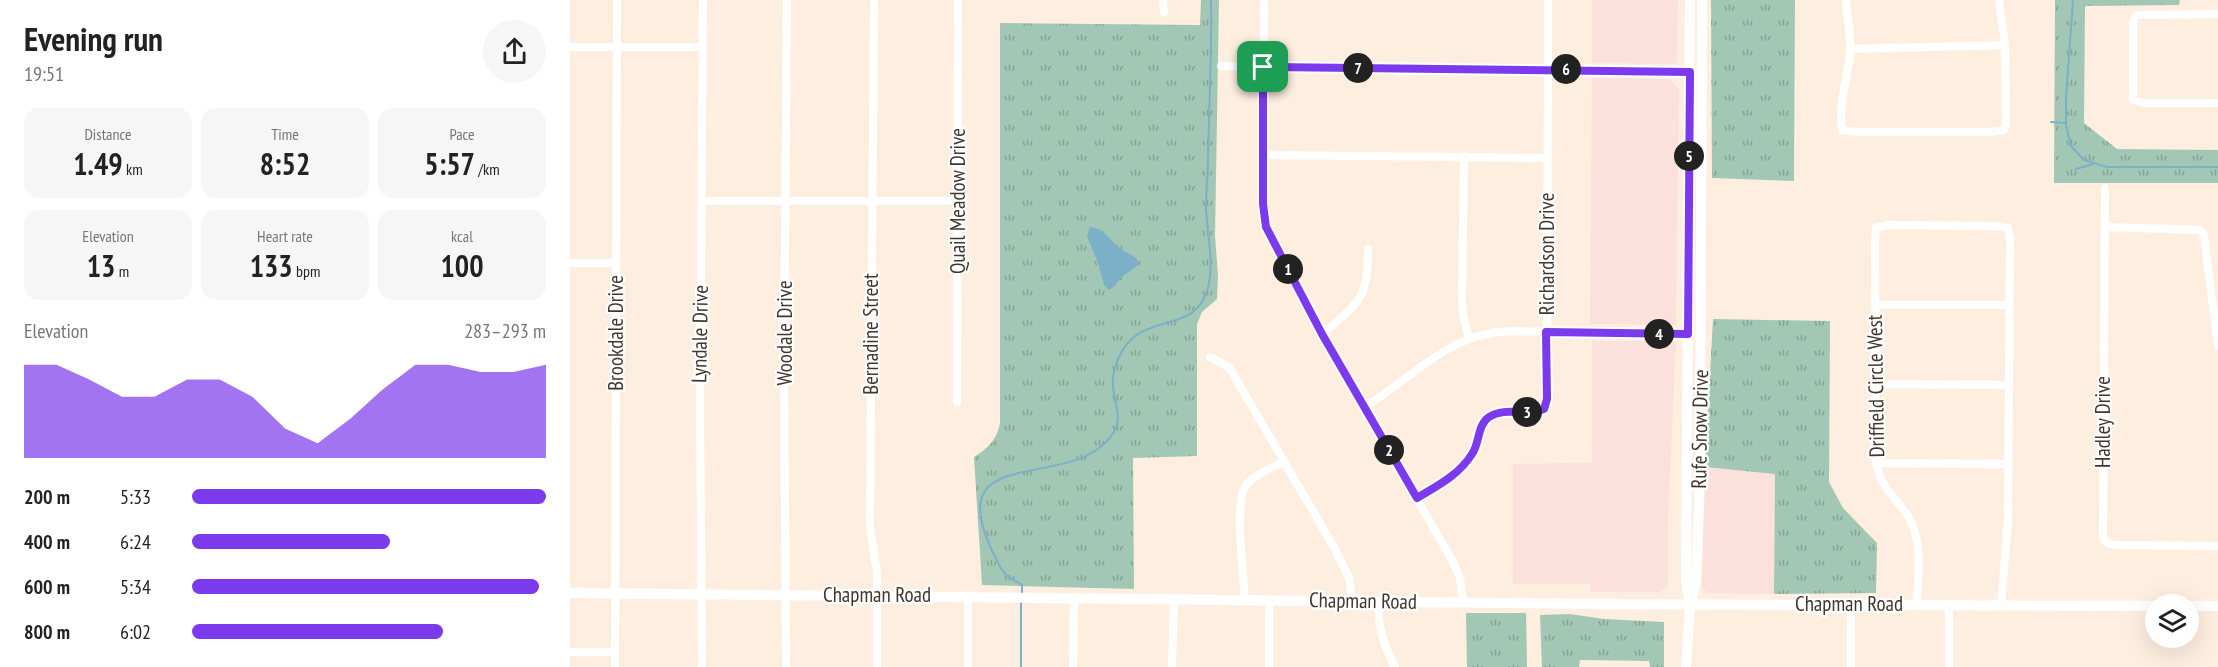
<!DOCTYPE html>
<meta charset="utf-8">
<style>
body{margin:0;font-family:"PT Sans Narrow",sans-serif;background:#f6f6f6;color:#222;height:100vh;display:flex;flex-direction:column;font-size:22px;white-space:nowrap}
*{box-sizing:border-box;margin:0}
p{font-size:20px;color:#767676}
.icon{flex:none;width:33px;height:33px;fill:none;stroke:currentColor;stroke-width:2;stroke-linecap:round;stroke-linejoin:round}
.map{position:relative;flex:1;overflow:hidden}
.details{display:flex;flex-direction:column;background:#fff;width:570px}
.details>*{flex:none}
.controls{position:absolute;left:1575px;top:594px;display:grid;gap:12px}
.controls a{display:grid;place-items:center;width:54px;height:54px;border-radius:50%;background:#fff;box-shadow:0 6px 24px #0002;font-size:30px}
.pin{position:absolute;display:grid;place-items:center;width:51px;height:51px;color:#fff;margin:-26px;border-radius:12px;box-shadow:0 3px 9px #0006}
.km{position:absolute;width:30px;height:30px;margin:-15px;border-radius:50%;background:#222;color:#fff;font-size:16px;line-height:30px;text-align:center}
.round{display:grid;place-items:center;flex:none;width:63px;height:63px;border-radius:32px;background:#f6f6f6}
.summary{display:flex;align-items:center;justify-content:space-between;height:102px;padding:0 24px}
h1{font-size:33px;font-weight:600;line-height:45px}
.metrics{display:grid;grid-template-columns:repeat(3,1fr);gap:9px;height:102px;padding:6px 24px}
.metrics div{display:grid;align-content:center;border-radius:15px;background:#f6f6f6;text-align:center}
.metrics b{font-size:30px;font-weight:600}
.metrics small{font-size:16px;font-weight:400}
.metrics p{font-size:16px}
.chart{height:168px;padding:12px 24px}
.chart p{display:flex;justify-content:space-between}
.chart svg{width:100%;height:108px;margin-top:6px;fill:#7c3aed;opacity:.7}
ul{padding:0 24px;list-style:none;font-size:20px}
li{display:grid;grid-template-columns:96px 72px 1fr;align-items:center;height:45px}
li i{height:15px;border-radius:8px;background:#7c3aed}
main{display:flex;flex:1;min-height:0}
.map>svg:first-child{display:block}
.commercial{fill:#fbe0db}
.grass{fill:url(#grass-tufts)}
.water{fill:#7cb0c8}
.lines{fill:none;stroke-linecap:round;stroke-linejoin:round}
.stream{stroke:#7cb0c8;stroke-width:2}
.street{stroke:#fff;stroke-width:8}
.secondary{stroke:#fff;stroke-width:10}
.route-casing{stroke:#fff;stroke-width:12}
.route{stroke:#7c3aed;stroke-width:8}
.labels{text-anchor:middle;stroke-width:4.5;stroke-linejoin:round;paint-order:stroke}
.street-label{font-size:21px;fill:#42372e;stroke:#fff}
</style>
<main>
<section class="details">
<div class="summary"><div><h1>Evening run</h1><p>19:51</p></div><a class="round"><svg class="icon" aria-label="share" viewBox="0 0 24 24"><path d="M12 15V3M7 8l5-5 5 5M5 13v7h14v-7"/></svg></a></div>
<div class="metrics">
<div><p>Distance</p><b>1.49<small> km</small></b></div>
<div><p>Time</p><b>8:52</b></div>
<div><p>Pace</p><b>5:57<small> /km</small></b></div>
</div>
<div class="metrics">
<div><p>Elevation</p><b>13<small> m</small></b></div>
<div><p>Heart rate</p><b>133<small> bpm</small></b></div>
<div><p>kcal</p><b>100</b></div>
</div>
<div class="chart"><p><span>Elevation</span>283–293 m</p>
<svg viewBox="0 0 160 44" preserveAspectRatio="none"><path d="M0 44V6L10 6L20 12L30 19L40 19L50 12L60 12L70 19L80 32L90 38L100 28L110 16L120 6L130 6L140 9L150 9L160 6V44z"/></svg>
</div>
<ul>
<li><b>200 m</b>5:33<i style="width:100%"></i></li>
<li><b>400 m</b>6:24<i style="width:56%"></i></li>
<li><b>600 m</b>5:34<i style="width:98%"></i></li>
<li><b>800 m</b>6:02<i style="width:71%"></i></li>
</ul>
</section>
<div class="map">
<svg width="1648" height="667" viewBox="0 0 1648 667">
<defs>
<pattern id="grass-tufts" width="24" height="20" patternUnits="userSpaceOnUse" patternTransform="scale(1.5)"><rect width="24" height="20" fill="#a3c7b5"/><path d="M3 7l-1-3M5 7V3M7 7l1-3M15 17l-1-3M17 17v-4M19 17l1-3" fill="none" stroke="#86a294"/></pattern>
</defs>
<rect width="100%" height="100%" fill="#feeee0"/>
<path class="commercial" d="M1022,0H1108L1107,64L1022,63Z
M1022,78L1100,79L1109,89L1106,325L1020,324Z
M1022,341H1106L1098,519V586L1090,592H1021L1020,584H943V464L1022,463Z
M1135,467L1205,474L1204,594L1137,593L1132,586Z"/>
<path class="grass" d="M631,0H649L645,236L648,275L647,299L632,312L627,324V456L563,458L564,589L412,585L404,457C418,448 427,440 430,423V23L630,25Z
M1141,0H1225L1224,181L1142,178Z
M1485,0H1610L1609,5L1515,6L1514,123L1547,149L1648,150V183H1484Z
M1143,319L1260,321L1259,482L1273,508L1307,543L1306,593L1204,594L1205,474L1135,467Z
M896,613H956L957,667H897Z
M1000,614L1034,619L1094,622V667H1080L1079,661L1010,660L1009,667H972L970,615Z"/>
<path class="water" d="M520,227C534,228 540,241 551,249C558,255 565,254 569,263C564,270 559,271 553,276C546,282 548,285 539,290L534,285L528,263L517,236Z"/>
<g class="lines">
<path class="stream" d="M1503,0L1496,98V125L1501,146L1514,160L1537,167H1648
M1481,122L1496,123
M1506,169L1523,164
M452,595V585L437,576L432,570C355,432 502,499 544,432C554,415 541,397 543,379C543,371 547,361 551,353C571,314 618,332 634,298C647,272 637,236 636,208C636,192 638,175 638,158C639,105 642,53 641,0
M451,667V601"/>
<path class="street" d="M304,0L300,528L307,573V667
M593,0L594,12
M694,0L693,204L697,227L752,334L883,562L890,578L893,602
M1276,0C1277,17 1281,35 1280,51C1278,78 1268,103 1272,130L1287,132H1420L1434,130L1436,124L1435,45L1429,0
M1648,14L1566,15L1563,22V100L1574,103H1648
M0,47H133
M1280,49L1435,45
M651,66L1120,72
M692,155L977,158
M894,156L892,302L893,315L899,339
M1535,188L1533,537L1537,543L1544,545L1648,546
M132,201H388
M1535,227L1630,230L1634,235L1648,346
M0,263H46
M1306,305H1439
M752,334C789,302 798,301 798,249
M640,357L659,367L765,549L779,578L782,601
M1305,384L1439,385
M387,402L388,0
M794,407C844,378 876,334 938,331L1118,335
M1306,463L1439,464
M847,498C867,486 889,475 902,454C910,443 907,425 919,417C936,406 957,417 974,409L977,398L978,0
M675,600C674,577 664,504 675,487C682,475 701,468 714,462
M699,600V667
M808,601C808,626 813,645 825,667
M1281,604V667
M1347,604C1348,577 1353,544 1340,520C1327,496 1312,492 1306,463L1305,240L1306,228L1318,225L1424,226L1438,228L1440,239L1438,521L1431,605
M1379,604V667
M0,652H45
M45,667L47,0
M132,667L130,401L133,0
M216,667L214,362L217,0
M398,667V596
M503,667L504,598
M602,667L604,598"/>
<path class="secondary" d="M0,593L1033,604L1586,606
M1121,601L1126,582L1130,479L1132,0
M1618,606H1648
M1116,667L1120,604L1116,581L1120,0"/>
</g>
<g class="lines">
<g class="route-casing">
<path id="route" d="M693,67L1120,72L1118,334L976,332L977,399L974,409C957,417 936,406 919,417C907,425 910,443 902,454C889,475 867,486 847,498L752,334L696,227L693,204Z"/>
</g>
<use href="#route" class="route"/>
</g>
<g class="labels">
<g class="street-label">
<text transform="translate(388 201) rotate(-90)" y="7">Quail Meadow Drive</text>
<text transform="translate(977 254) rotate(-90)" y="7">Richardson Drive</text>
<text transform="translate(46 333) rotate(-90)" y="7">Brookdale Drive</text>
<text transform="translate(215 333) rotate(-90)" y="7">Woodale Drive</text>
<text transform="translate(130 334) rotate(-89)" y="7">Lyndale Drive</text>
<text transform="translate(301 334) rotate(-90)" y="7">Bernadine Street</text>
<text transform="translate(1306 386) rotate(-91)" y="7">Driffield Circle West</text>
<text transform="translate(1533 422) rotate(-90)" y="7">Hadley Drive</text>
<text transform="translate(1130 429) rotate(-89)" y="7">Rufe Snow Drive</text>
<text x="307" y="602">Chapman Road</text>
<text transform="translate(793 601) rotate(1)" y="7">Chapman Road</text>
<text x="1279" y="611">Chapman Road</text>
</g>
</g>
</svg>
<div class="controls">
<a><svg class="icon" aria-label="layers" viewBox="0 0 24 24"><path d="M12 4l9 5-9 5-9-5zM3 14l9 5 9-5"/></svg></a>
</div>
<div class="pin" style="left:693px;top:67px;background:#1e9e55"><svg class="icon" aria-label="arrive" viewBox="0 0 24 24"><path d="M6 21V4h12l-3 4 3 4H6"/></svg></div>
<b class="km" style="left:718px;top:269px">1</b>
<b class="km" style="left:819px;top:450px">2</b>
<b class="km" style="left:957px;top:412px">3</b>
<b class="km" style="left:1089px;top:334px">4</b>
<b class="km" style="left:1119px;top:156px">5</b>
<b class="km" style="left:996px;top:69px">6</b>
<b class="km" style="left:788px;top:68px">7</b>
</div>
</main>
